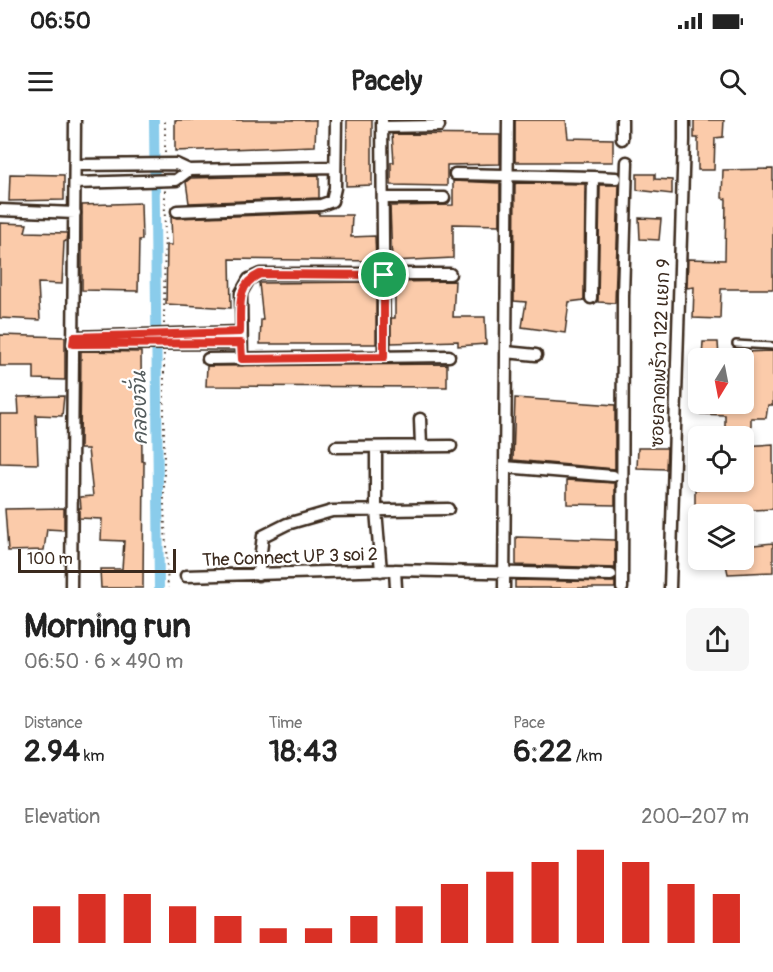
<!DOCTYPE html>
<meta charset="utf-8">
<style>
body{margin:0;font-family:Pangolin,"Playpen Sans Thai",sans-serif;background:#f6f6f6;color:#222;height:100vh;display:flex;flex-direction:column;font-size:22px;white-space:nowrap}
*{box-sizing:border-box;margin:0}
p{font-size:20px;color:#767676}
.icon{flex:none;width:33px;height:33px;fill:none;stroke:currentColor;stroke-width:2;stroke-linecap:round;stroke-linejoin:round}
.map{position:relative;height:468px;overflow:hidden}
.drawer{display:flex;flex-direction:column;background:#fff;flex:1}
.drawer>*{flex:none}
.needle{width:39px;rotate:190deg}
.tools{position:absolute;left:688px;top:228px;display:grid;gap:12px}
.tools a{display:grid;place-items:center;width:66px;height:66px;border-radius:9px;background:#fff;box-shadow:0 3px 9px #0003;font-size:30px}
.scale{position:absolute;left:18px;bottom:15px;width:158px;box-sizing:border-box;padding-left:6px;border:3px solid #3b2a1e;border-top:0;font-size:16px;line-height:21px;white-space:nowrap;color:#3b2a1e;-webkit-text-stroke:4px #fff;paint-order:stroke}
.pin{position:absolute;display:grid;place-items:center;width:51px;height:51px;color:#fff;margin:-26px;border:3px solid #fff;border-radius:50%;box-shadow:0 2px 6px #0007}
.round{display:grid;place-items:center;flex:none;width:63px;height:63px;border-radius:9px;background:#f6f6f6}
.overview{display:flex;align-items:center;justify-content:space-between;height:102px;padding:0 24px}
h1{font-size:33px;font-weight:800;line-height:45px}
.stats{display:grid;grid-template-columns:repeat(3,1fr);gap:9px;height:102px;padding:6px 24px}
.stats div{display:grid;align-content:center}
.stats b{font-size:30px;font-weight:800}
.stats small{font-size:16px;font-weight:400}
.stats p{font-size:16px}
.chart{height:168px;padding:12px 24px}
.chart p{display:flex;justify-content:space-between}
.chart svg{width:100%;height:108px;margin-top:6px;stroke:#d93025;stroke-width:6}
.status{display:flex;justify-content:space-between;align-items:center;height:42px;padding:0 30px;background:#fff;direction:ltr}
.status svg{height:16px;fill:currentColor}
header{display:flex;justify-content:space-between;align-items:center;height:78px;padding:0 24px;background:#fff;font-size:27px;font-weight:800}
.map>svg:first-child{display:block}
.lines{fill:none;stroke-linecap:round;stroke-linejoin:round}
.canal{stroke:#8acceb;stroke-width:10}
.building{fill:#fbcbaa;stroke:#3b2a1e;stroke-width:1.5}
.lane-casing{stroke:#3b2a1e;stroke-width:10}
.street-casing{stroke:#3b2a1e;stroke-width:15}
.path{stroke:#3b2a1e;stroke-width:2;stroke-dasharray:1.5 4.5;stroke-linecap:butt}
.lane{stroke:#fff;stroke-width:5}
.street{stroke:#fff;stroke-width:10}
.route-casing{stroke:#fff;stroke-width:12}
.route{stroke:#d93025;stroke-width:8}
.labels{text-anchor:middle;stroke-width:4.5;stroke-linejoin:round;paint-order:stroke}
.street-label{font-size:18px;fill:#3b2a1e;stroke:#fff}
.water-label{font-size:20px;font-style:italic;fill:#535b5c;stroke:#fff}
</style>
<div class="status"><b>06:50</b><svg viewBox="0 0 49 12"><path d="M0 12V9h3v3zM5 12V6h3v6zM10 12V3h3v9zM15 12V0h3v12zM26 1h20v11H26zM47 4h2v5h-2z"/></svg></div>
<header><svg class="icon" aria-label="menu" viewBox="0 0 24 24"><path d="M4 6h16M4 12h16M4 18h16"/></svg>Pacely<svg class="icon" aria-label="search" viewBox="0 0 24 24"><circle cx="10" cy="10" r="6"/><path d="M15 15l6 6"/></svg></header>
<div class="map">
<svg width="773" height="468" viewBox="0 0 773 468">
<rect width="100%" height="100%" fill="#fff"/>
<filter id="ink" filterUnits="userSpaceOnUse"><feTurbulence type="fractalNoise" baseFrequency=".0167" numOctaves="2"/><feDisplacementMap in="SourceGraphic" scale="12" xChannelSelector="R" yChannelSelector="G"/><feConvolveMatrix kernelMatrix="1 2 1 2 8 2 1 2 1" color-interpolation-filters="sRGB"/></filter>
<g filter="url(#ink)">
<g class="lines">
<path class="canal" d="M154,0L159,468"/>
</g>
<path class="building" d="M175,0H316L315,26L175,31Z
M347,0H372V65L346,66Z
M515,0H566L568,18L613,19V42H515Z
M694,0H724L723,17L715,18L714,50H698V18H694Z
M392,14L500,15V44L447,45V66L391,65V42H394Z
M773,49V169H721L720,199L693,198L694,167L687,168L688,139L725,140L726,79L722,78L723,50Z
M10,54L64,55V80L9,81Z
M637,54H655V59L672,60V74L637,70Z
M319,55V78L189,83L186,62L191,58Z
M453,61L500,63V105L453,104V138L392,141L390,86L453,85Z
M517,63L585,64L584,180L569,182L565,213L522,207L526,182L514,181L515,64Z
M600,65H619L615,183L598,182Z
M141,83L142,120H139L138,171L82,170V85Z
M319,93V95H352L351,117L375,116L376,141L230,139L231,188L166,184L167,125H172L171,96L177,98Z
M639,98L661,99L659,120L640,119Z
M0,103L27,104L25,112L67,113L66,121L64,122L62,164L38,163L40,200L0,198Z
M455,161L453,197H485L486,224L458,226V221L391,223V198H395V162Z
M376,162V224H260L261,200H263L259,163Z
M0,215L65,217V260L34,259V246H0Z
M703,222H718L719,238H702Z
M81,231L141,232L142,341H144L143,468H101L100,449H122L124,421L101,420L102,399L79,398V388H81L80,377L93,376L88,329H80Z
M773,231V285H768L766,298H751V316H725V295L700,294V284H744V232Z
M447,244V267L206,266L207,246Z
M64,276L62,296L36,295L38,344L0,343V294H19L18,277Z
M515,278L615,285V349L513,340Z
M773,324V389L718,392V394H695V369H723V366L744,365V326Z
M638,328H667L666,349L637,348Z
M567,360L615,363V385L567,384Z
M64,388V410L47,409L44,430L8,431L5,389Z
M516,417L615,420V448L516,445Z
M773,423V452L728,454L725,440H744V426Z
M515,460L615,462V468H515Z"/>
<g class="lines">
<g class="lane-casing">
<path id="lane" d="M736,224L773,226"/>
</g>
<g class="street-casing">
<path id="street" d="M382,0L384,237
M382,7L439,6
M622,19V0
M75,45L176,44L189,50L176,60L75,63
M189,50L335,47
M455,54L593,57L591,178
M593,57L616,58
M383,78H444
M0,90L75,93
M177,91L321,85L332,81L335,68L336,0
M73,217L240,212
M73,224L241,223
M506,232L536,235
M208,239L449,236
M242,239L241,173L249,159L260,154H450
M420,299L421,326
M336,327L451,326
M376,327V390L381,451
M505,347L613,356
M395,450L396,468
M258,455L263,416L287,404L332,391L448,389
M186,456L395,450L611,455
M71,468L75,0
M504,468L508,0
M622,468L623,176L627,42
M670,468L684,20V0"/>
</g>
<path class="path" d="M165,33V0
M164,204L165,69
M164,234V386L168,468"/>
<use href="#lane" class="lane"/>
<use href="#street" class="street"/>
</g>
</g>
<g class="lines" filter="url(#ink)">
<g class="route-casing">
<path id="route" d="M260,154L384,155V237L242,239L241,223L73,224L74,217L240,212C241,189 235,165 260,154Z"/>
</g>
<use href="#route" class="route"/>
</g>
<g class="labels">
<g class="street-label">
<text transform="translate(660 233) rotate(-88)" y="6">ซอยลาดพร้าว 122 แยก 9</text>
<text transform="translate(290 437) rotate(-2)" y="6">The Connect UP 3 soi 2</text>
</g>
<g class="water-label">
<text transform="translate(139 288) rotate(-91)" y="7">คลองจั่น</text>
</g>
</g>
</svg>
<div class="tools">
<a><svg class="needle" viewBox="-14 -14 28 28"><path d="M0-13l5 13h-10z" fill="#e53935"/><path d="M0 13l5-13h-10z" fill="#767676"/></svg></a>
<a><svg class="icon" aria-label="locate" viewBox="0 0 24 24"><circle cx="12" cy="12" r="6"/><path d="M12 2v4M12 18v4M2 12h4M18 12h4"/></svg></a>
<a><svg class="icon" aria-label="layers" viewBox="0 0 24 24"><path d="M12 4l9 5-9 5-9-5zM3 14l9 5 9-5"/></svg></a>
</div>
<div class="scale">100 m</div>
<div class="pin" style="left:384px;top:155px;background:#1e9e55"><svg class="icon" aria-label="arrive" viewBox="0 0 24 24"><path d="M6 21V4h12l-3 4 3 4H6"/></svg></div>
</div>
<section class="drawer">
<div class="overview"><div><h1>Morning run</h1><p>06:50 · 6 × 490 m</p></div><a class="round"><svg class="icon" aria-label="share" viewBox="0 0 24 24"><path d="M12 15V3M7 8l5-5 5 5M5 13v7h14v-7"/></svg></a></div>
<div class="stats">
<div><p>Distance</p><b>2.94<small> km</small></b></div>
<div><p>Time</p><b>18:43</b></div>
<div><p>Pace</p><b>6:22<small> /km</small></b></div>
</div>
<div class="chart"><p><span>Elevation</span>200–207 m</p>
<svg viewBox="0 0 160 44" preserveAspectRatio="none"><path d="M5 44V29M15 44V24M25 44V24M35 44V29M45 44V33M55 44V38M65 44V38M75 44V33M85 44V29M95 44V20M105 44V15M115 44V11M125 44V6M135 44V11M145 44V20M155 44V24"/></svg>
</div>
</section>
